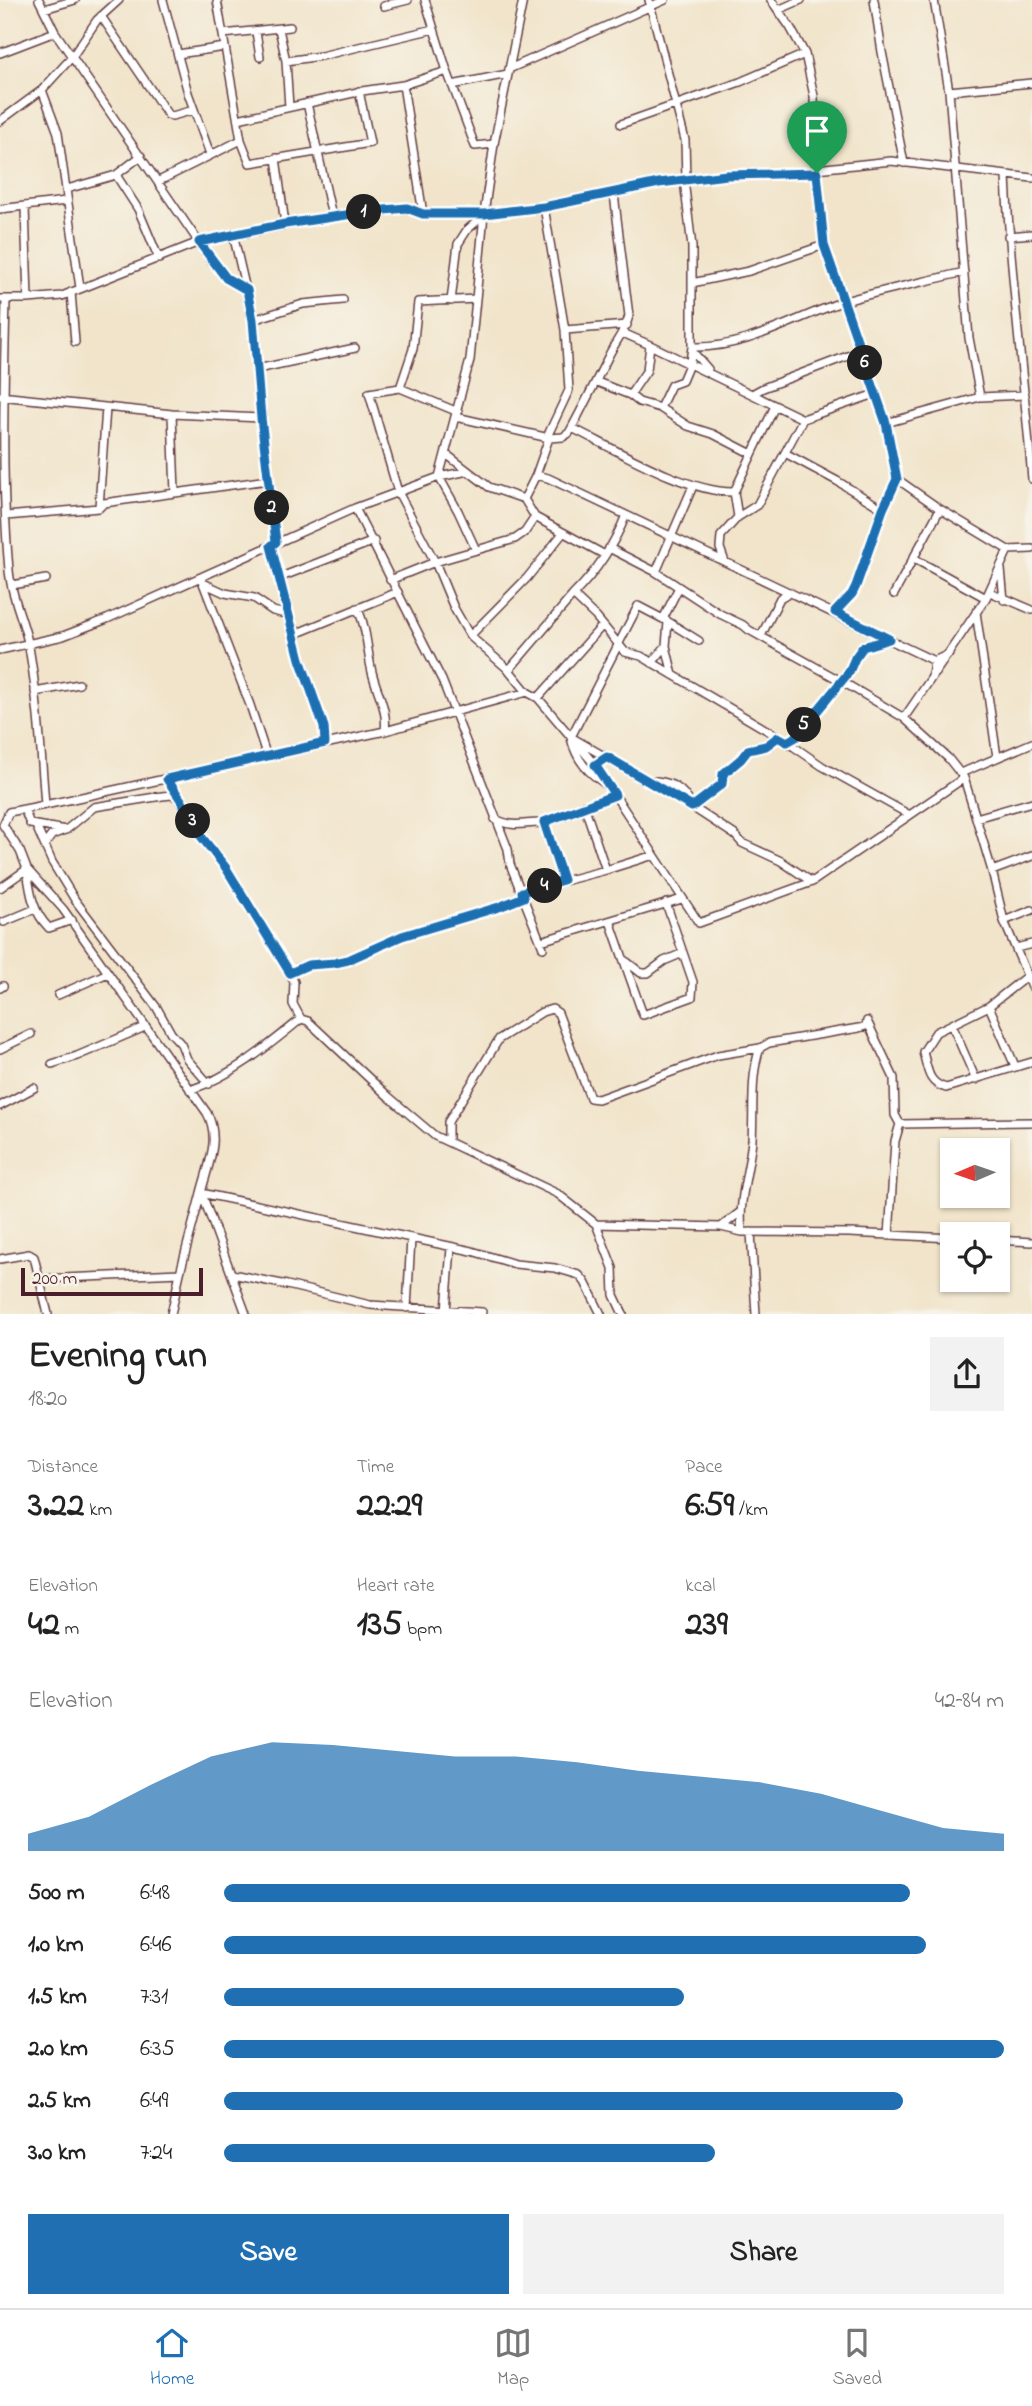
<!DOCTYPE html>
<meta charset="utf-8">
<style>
body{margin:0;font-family:"Indie Flower",sans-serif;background:#f2f2f2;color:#222;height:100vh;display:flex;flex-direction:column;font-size:26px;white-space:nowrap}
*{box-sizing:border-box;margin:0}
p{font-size:23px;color:#767676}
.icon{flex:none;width:38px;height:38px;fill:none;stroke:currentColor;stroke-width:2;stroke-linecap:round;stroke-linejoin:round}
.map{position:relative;height:1314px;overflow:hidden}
.sheet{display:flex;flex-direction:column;background:#fff;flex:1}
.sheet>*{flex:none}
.needle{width:46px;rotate:268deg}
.buttons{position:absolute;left:940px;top:1138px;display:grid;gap:14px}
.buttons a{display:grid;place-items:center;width:70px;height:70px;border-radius:0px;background:#fff;box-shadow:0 2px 5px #0004;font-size:35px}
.scale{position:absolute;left:21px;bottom:18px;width:182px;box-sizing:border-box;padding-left:7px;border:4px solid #4a1f2b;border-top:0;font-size:19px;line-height:24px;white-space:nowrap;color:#4a1f2b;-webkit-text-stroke:5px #f7f3e8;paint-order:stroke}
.pin{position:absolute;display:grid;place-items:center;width:60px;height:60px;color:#fff;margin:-72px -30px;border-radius:50% 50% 50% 0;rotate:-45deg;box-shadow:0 0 7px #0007}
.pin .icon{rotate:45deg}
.km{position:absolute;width:35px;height:35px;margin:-18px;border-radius:50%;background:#222;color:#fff;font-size:19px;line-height:35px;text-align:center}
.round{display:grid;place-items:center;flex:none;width:74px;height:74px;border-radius:0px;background:#f2f2f2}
.head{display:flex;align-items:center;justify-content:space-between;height:119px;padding:0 28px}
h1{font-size:38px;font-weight:800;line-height:52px}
.metrics{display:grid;grid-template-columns:repeat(3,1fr);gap:10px;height:119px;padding:7px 28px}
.metrics div{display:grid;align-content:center}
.metrics b{font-size:35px;font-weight:800}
.metrics small{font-size:19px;font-weight:400}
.metrics p{font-size:19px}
.chart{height:196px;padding:14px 28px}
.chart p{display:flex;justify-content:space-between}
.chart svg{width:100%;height:126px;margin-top:7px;fill:#1f6fb2;opacity:.7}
.primary-button{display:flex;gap:14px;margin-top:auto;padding:14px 28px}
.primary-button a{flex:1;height:80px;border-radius:0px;background:#1f6fb2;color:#fff;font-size:28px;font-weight:800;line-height:80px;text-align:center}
.primary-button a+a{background:#f2f2f2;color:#222}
ul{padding:0 28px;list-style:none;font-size:23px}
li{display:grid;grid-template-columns:112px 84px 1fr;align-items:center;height:52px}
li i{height:18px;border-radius:9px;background:#1f6fb2}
.tab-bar{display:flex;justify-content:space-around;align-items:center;height:98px;border-top:2px solid #e0e0e0;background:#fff;font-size:19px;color:#767676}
.tab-bar a{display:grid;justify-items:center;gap:4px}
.tab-bar .current{color:#1f6fb2}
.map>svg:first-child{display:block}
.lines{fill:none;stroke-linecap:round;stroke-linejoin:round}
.street-casing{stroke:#633d43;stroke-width:10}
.street{stroke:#fff;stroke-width:7}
.route-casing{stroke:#fff;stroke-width:14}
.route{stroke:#1f6fb2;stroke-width:9}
</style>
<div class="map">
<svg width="1032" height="1314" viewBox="0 0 1032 1314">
<rect width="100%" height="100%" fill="#f7f3e8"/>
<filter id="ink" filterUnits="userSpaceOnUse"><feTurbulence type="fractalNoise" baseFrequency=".0143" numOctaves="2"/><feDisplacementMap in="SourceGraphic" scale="14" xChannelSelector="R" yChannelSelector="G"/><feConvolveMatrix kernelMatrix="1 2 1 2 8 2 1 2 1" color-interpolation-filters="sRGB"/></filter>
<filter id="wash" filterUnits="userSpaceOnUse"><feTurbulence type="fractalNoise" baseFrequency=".00686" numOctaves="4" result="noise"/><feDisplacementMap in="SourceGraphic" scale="28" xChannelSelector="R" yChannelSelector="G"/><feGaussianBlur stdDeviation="1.57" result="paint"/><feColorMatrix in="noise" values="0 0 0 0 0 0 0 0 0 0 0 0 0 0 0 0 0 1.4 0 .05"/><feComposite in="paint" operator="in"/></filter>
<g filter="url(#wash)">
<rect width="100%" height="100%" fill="#f1e4ca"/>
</g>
<g filter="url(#ink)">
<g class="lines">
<g class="street-casing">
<path id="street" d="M39,0L55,32L211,260L226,278L247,290
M163,0L188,93L210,154
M217,0L241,140L250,163L370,143L359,91
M425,0L447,71L475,146L494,144
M523,0L494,144L484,214L476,299L418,302L413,349L400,388L369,393L398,492L435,562L454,608L470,636L509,670L527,692L538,698L595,765L699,923L812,882L964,778
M649,0L685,140L686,180
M771,0L790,27L805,54L814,96L816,169L824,245L886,423L897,479L940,509L1008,550L1032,549
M874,0L882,52L904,163
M934,0L949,91L969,338L980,397
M384,6L408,0
M44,9L75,0
M778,10L801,0
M101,16L168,115L172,116L194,110
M279,29L286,61
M256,32L260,57
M223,34L290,27
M0,53L55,32
M178,54L225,47
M509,69L665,0
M403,85L423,214
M452,85L508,74
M42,90L58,133L80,288
M949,91L1032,83
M307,103L332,216
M289,107L286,61L321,56L434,29
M238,119L362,91L403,85L447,71
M0,121L42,90L72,57L97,20L119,0
M621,124L740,82L805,54
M276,158L285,224
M816,169L891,161L1032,178
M116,175L138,209L159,259
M1006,175C1010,277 1024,378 1032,479
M159,181L241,140
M67,189L116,175L141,156
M25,207L28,299
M544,207L565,330L569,390L547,437
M0,209L66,201
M233,234L253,320L261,418L276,542
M1008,236L1032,234
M692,283L749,271L824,245
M71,292L75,342
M0,299H28L62,296L199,242L332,216L407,208L423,214H484L544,207L659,183L727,175L817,173
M6,299C4,389 1,479 9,570C11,597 24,620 29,647C38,699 41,752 45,805L9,812L3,825L20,851L27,869L63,909L207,1113C221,1139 208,1165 201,1193L472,1251L515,1264L555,1268L579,1275L585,1282L601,1314
M451,301L458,244L467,230L484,215
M253,320L303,304L343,300
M565,330L627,325
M623,333L650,345L647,370L630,395
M650,345L803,419L875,394
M692,347C745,349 794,318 842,302C882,290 924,282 964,272
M692,351L708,369
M257,369L355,348
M597,382L630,395L639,402L660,408L688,426L713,434L752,454
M400,388L458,412
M752,394L763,388L861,351
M0,396L172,414L261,418
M660,408L671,385L682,381L690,362L692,347V247L684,180
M172,414L175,492
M456,417L549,438L563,437L569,433C583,407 596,381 609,355C616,341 625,331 629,316L614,194
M886,423L980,397L1025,395
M572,428C615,449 687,493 734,492L775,406
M785,453L837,481L883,509
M446,454L489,487L524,499L535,517L605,555
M536,475L548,478L934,661L949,654
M734,492L738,517
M524,499L536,475L549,438
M99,507L106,408
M355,508L442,680L508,849L510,864L543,948
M626,515C614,545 596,572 573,595L596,617L625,652L641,656L787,742L822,766L908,814
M6,516L99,508L104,503L268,480
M271,546L300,659L324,727L325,743
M609,548L656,572L720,614L743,625L749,630L841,681L904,718L932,677L934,661
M476,550L458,511L439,477L470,360L476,299
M913,558L986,598
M725,562L720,548L721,536L738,517L757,505L803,419
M1001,569L1004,600
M656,572L693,486
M281,577L374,541
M201,578L250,705L267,757
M390,580L435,562L515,539L525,532L535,517
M203,583L225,593L254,598L273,611L289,615
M12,585L46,579
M679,587L663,619L638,606L571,737L692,807L735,835L742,843L781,861L812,882
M990,592L1032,610
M894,594L940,509
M357,608C367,626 367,652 372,672C377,693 388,709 385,731
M835,612L852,594L856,586L883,509L897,479
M976,612L997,757
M667,621L699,641
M295,634L398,592
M470,636L527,578L563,533
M761,636L780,598L790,592
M666,646L673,675
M0,650L63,636L107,619L355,508L439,477L468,471
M652,663L666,646L668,622
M509,670L573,595
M935,673L986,598L1008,550
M35,692L79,684
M538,698L602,626
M904,718L948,758L964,778L992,871L1004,921L1032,987
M571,738C576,760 588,773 607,785
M787,742L795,737L849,672L855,658L863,647L889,640
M961,773L1032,743
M167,779L200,835L226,868L290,973L294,982L293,1004L301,1019L308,1021L389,1097L435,1136L558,1194L596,1224L721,1227L742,1232L849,1233L952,1238
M648,781C669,780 683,787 692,807L722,784L723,774L741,759L748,750L766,746L778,737
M45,805L385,731L527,692
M584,805L606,870
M24,809L30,824L66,830L94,807L162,796L172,795L181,799
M976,818L1032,802
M495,819C515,829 524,822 544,823L615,795
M544,823L563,880
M36,826L52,862L75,900L157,1008L171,1033L181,1044L187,1059L209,1084
M45,844L52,835L65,830
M992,871L1032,856
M0,888L27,869C30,891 32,911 49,928L72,920
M522,892L606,870L654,855
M610,921L643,1015L692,997L693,982L666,903
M1004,921L1032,910
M4,922L35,909
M541,941L682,899
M1016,948L1032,944
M627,962L641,973H648L664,961L683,953
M290,973L297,968L308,965L335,963L348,960L402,936L499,907L524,897
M1027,976L989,1006L936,1032L923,1052C928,1069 927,1083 946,1088L1032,1062
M0,988L3,986
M58,995L108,973
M989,1006L1015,1066
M952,1025L976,1080
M0,1049L31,1034
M52,1064L77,1056L145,1027
M190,1090C232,1076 267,1047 301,1019
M0,1106L34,1088
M448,1142V1122L499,1039L542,1012L552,1009L558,1013L590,1098L598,1099L718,1055L760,1048
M202,1194L246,1314
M596,1224L613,1268L614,1295L623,1314
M721,1227L739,1213
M742,1232C738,1200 749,1171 752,1140C754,1109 750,1076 760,1048L769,1043L859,1028L866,1026L867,1021L894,1078L895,1115L900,1124L1032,1122
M751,1232L756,1314
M889,1236L895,1141L900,1124
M998,1240L1032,1242
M0,1259L29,1254L34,1257L48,1314
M232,1274L287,1285L370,1305L482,1312
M40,1279L180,1273L201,1193
M407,1308L411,1239
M446,1311L451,1248
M171,1314L180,1273"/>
</g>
<use href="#street" class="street"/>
</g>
</g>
<g class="lines" filter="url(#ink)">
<g class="route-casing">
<path id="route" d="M817,173L824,245L886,423L897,479L883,509L856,586L852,594L835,612L889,639L863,647L855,658L849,672L796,737L787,742L778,737L766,746L748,750L741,759L723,774L722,784L692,807L607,757L595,765L615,795L544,822L563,880L522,892L524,897L499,907L402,936L348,960L335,963L308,965L290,973L226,868L200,835L181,800L167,779L325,743L324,727L300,659L271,546L276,542L261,418L253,320L247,290L226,278L199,242L285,224L373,211L407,208L423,214H484L544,207L659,183L727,175Z"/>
</g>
<use href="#route" class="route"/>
</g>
</svg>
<div class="buttons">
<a><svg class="needle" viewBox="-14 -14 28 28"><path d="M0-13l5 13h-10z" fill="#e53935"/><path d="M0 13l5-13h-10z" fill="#767676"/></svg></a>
<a><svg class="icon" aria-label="locate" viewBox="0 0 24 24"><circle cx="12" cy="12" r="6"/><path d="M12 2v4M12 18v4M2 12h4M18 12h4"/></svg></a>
</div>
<div class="scale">200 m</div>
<div class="pin" style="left:817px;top:173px;background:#1e9e55"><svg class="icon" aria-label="arrive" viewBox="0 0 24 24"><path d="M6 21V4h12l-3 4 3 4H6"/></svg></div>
<b class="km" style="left:364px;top:212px">1</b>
<b class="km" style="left:272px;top:508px">2</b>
<b class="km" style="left:193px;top:821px">3</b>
<b class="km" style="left:545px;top:886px">4</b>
<b class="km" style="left:804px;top:725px">5</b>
<b class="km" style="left:865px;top:363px">6</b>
</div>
<section class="sheet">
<div class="head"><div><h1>Evening run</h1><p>18:20</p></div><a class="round"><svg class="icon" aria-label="share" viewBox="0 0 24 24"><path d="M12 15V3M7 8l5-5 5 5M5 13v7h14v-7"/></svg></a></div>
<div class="metrics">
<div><p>Distance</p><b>3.22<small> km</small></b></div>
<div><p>Time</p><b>22:29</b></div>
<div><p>Pace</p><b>6:59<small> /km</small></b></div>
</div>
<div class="metrics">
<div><p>Elevation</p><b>42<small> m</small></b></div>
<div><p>Heart rate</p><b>135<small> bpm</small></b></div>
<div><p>kcal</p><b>239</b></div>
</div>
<div class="chart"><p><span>Elevation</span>42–84 m</p>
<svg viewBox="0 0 160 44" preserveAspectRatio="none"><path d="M0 44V38L10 32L20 21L30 11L40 6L50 7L60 9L70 11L80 11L90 13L100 16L110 18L120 20L130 24L140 30L150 36L160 38V44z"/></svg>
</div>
<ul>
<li><b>500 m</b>6:48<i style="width:88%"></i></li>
<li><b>1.0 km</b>6:46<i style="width:90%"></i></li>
<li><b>1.5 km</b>7:31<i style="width:59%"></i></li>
<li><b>2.0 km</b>6:35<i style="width:100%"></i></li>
<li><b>2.5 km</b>6:49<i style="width:87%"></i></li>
<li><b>3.0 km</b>7:24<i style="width:63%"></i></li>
</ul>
<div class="primary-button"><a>Save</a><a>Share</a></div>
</section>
<nav class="tab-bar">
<a class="current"><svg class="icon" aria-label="home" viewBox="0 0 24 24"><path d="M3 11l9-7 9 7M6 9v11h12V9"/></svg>Home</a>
<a><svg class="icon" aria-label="map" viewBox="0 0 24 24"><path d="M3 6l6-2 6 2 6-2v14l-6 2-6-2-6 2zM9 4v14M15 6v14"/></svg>Map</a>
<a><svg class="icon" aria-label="saved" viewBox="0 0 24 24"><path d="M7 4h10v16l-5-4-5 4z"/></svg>Saved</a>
</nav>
